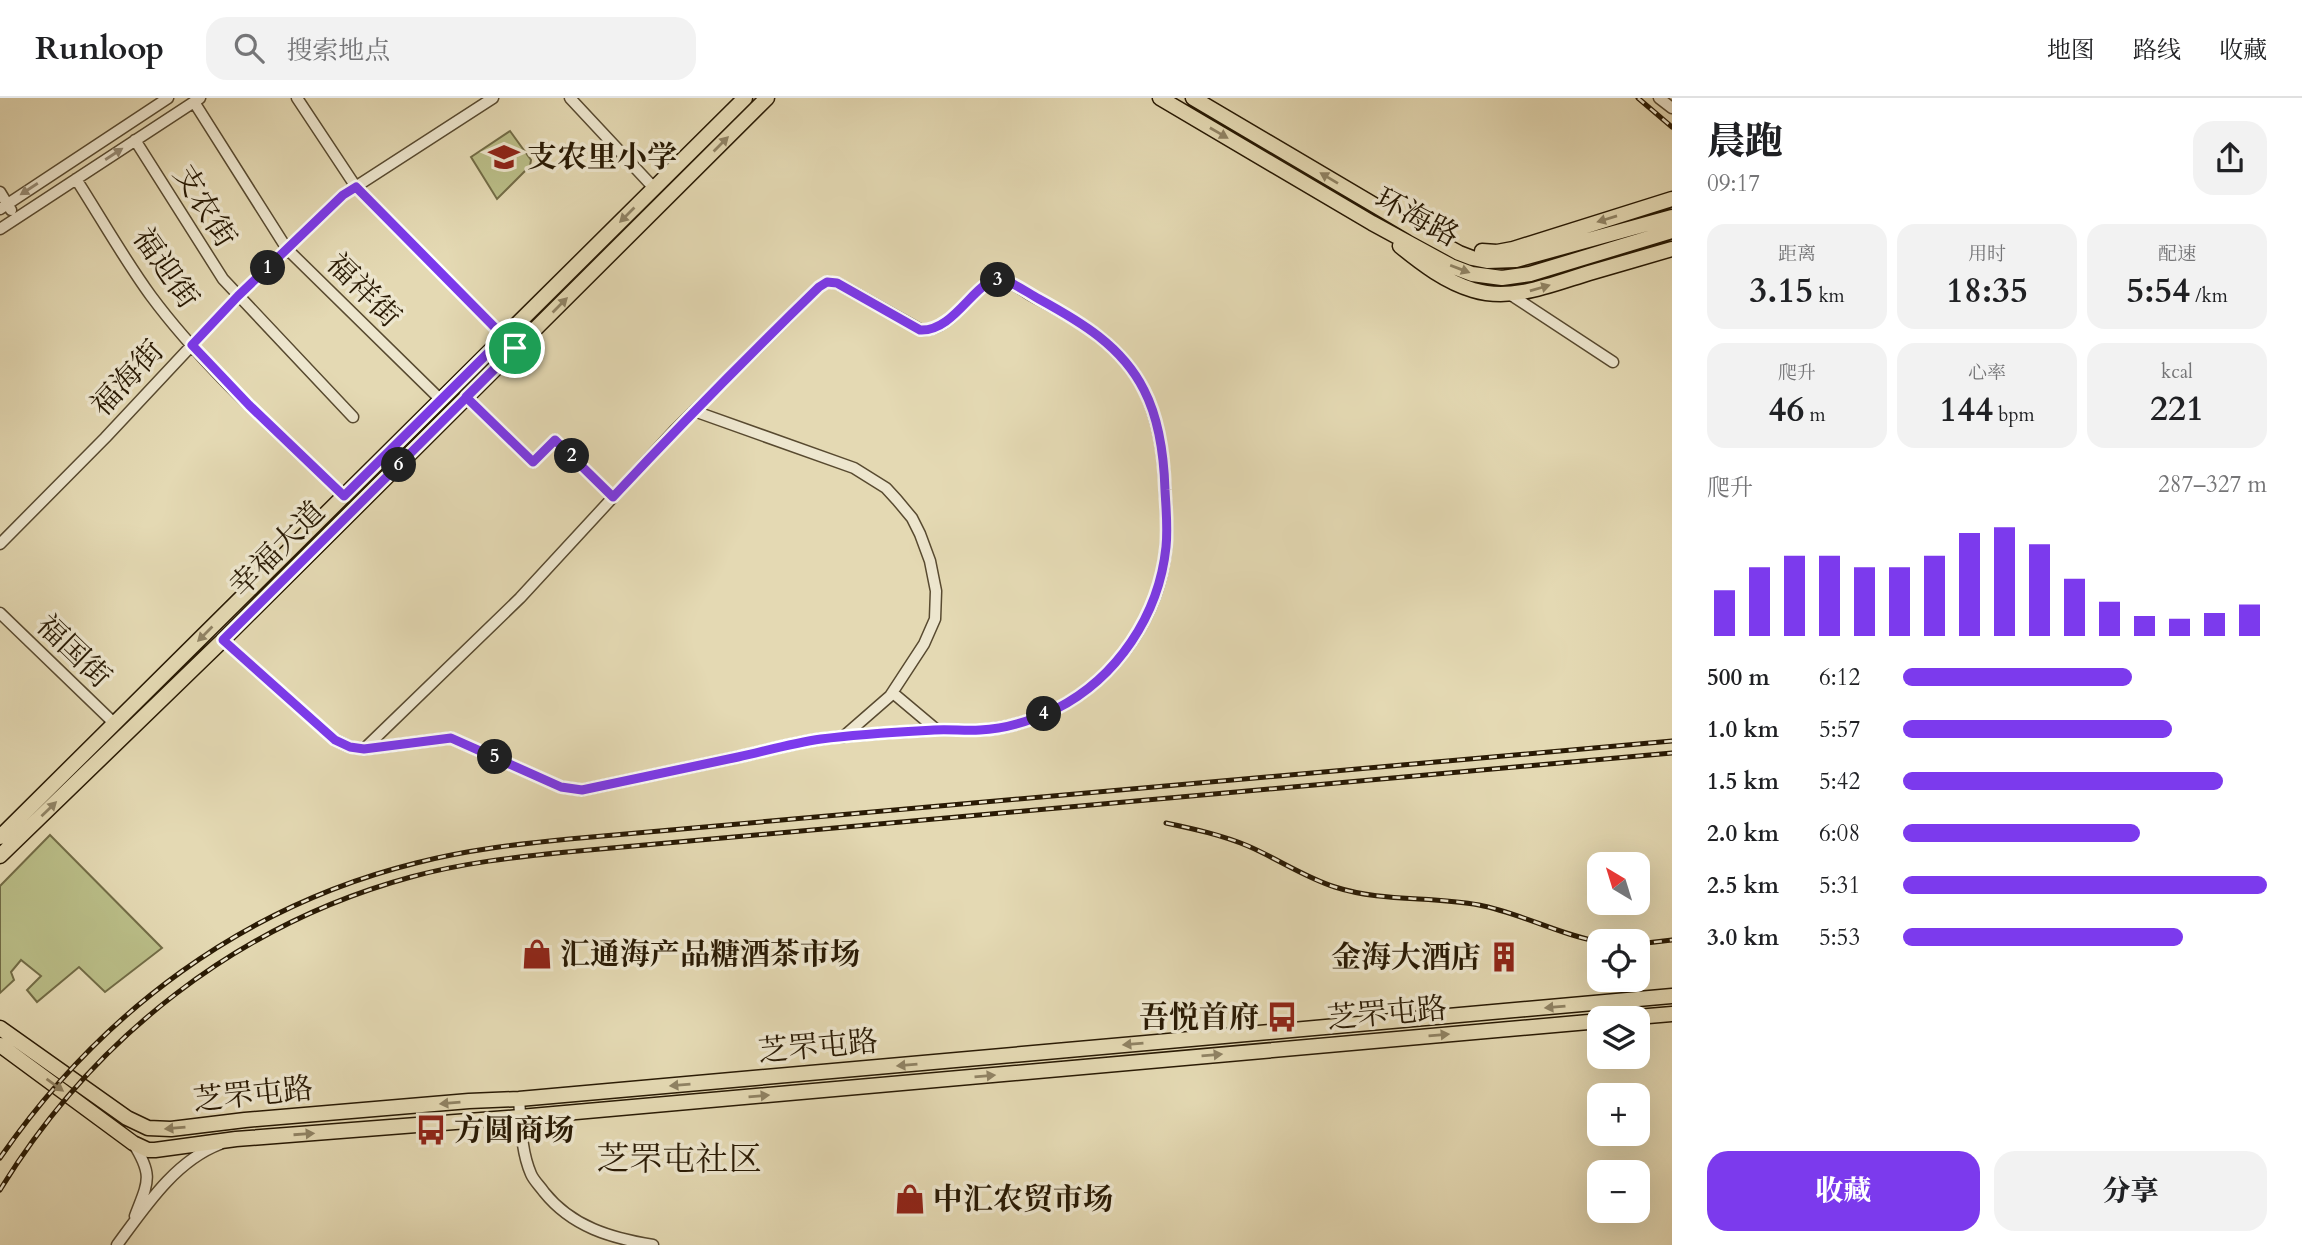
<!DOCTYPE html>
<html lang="zh">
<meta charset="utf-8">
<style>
body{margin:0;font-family:Cardo,"Noto Serif SC",serif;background:#f2f2f2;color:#202124;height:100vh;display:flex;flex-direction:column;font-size:26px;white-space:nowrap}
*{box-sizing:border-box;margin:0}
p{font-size:23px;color:#757577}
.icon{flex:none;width:38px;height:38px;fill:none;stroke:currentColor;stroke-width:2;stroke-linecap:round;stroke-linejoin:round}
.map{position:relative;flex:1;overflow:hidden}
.drawer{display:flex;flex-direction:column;background:#fff;width:630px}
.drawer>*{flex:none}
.needle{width:46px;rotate:322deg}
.fabs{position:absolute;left:1587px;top:754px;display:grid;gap:14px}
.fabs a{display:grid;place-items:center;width:63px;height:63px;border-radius:14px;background:#fff;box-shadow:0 7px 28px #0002;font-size:35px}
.pin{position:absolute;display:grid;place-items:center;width:60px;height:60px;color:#fff;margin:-30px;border:4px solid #fff;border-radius:50%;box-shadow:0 2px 7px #0007}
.km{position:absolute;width:35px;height:35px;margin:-18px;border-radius:50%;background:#222;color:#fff;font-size:19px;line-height:35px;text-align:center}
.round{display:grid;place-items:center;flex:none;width:74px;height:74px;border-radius:21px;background:#f2f2f2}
.head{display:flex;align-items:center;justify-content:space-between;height:119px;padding:0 35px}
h1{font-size:38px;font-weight:800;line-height:52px}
.metrics{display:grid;grid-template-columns:repeat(3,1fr);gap:10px;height:119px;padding:7px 35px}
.metrics div{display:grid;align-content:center;border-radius:18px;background:#f2f2f2;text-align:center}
.metrics b{font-size:35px;font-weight:800}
.metrics small{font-size:19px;font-weight:400}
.metrics p{font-size:19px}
.chart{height:196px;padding:14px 35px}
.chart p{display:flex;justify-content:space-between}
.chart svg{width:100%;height:126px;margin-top:7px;stroke:#7c3aed;stroke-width:6}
.primary-button{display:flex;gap:14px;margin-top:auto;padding:14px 35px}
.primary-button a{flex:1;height:80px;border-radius:21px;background:#7c3aed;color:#fff;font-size:28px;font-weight:800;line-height:80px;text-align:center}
.primary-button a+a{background:#f2f2f2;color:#202124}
ul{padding:0 35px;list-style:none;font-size:23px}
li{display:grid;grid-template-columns:112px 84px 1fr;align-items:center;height:52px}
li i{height:18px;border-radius:9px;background:#7c3aed}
header{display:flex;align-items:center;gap:42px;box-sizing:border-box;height:98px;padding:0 35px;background:#fff;border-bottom:2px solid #e0e0e0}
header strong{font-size:33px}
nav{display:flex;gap:38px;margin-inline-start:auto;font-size:24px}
.search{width:490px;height:63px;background:#f2f2f2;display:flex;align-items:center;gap:18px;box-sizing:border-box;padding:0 24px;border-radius:21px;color:#757577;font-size:26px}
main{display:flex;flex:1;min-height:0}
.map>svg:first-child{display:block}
.green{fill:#babe88;stroke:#726c46;stroke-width:2}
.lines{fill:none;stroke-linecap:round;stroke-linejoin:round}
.minor-casing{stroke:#584a30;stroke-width:13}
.major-casing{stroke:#291a04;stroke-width:17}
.minor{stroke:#ede6ce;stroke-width:10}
.major{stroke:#e4d9b3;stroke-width:14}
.rail-casing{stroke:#291a04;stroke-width:5}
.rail{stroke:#ede6ce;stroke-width:2.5;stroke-dasharray:8;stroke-linecap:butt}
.oneway{fill:#908364}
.oneway2{fill:#958a73}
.route-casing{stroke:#fff;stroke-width:14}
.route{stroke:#7c3aed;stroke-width:9}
.labels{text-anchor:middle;stroke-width:7;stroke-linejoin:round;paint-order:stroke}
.poi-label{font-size:30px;font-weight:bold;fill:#291a04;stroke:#ede6ce;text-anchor:start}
.street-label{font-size:30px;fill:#291a04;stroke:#ede6ce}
.quarter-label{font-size:33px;fill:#291a04;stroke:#ede6ce}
</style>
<header>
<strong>Runloop</strong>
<div class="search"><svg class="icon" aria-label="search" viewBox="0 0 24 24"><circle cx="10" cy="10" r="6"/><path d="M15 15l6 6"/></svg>搜索地点</div>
<nav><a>地图</a><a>路线</a><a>收藏</a></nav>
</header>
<main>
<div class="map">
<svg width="1672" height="1147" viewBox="0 0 1672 1147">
<rect width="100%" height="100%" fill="#e4d9b3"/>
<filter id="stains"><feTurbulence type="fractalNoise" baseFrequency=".00286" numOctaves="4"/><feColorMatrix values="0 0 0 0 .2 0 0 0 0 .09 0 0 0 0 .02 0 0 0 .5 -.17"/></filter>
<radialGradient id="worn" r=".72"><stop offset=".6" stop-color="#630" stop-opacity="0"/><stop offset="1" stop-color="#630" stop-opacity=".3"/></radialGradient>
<path class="green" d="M510,33L531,62L530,68L497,101L471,59Z
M50,737L162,850L105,894L79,869L37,904L27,892L41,878L21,862L11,874L14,882L0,895V788Z"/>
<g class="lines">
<g class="minor-casing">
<path id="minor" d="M297,0L356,89L515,250
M570,0L654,90
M1659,0L1672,10
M194,4L287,151L441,302
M135,42L223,181L353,319
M76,81C101,120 124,161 151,198C206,272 278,334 344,398
M0,94L11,112
M0,111L168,0
M0,131L200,0
M1508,195L1613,264
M466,299L533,364L555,342L613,399
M694,313L854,370L886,390L897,402L912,420L920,436L930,463L936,493L935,521L924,546L890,598L843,639
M0,446L105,340L238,198L343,97L493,0
M0,515L115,626
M223,542L335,642L350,649L364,651L451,640L561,689L582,692C634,681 686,670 738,659C765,653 793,645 821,641C858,636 897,634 934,632C949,631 965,633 980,632C1005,631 1033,622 1056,611C1117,580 1160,517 1166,449C1168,430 1166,411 1165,392C1164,359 1159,323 1144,292C1121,246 1078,222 1034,199C1024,193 1014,186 1004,182C978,174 957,234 921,232L837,185L827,184L819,189L676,331L520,500L364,651
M893,595L937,632
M519,1001C521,1026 521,1053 531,1076C534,1083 540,1088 544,1094C572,1129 611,1140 653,1147
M133,1045C154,1078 148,1084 135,1118
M117,1147C145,1109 175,1063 220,1046"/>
</g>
<g class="major-casing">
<path id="major" d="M1160,0L1372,125L1451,168L1472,176L1502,180L1530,176L1672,133
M1193,0L1415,131L1459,155L1472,160L1487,163L1516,162L1672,119
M1400,148C1422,166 1446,184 1473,192C1512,204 1553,186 1589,175C1617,167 1644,159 1672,151
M1482,153L1497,154L1513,151L1672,101
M0,739L745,0
M0,758L223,542L767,0
M1625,920L1672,916
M0,930L127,1020L148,1030L171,1031L245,1022L469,1003L519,1001L1672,898
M0,947L133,1045L148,1052H155L236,1041L520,1019L1600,923"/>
</g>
<use href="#minor" class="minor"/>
<use href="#major" class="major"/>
<g class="rail-casing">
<path id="rail" d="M1638,0L1672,29
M1166,725C1194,731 1222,737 1248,748C1278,761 1304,779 1335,789C1381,804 1432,798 1479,807C1521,815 1559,837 1601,844
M1638,846L1672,842
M0,1060C101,914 243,808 416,765C466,752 518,746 569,741L1672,643
M0,1092C93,940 238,826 411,779C462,765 515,759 567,754L1672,655"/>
</g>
<use href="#rail" class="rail"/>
</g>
<defs><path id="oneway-solid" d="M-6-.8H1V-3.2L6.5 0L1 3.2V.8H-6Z" transform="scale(1.75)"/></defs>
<g class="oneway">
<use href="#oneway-solid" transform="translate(1219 35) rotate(30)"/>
<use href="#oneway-solid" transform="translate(721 46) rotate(-45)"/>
<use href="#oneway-solid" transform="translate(1329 80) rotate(-149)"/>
<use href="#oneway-solid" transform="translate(627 117) rotate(135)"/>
<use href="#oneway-solid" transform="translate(1607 121) rotate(163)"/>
<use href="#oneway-solid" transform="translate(1460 171) rotate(21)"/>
<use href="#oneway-solid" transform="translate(1540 190) rotate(-16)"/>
<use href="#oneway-solid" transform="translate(560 207) rotate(-45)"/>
<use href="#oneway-solid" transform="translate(205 536) rotate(135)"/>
<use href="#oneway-solid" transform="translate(49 711) rotate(-44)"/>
<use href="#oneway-solid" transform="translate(1555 909) rotate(175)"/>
<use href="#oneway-solid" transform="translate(1439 937) rotate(-5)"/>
<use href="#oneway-solid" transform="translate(1133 946) rotate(175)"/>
<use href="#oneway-solid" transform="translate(1212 957) rotate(-5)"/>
<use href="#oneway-solid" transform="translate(907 967) rotate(175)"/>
<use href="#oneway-solid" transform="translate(985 978) rotate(-5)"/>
<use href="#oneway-solid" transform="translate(55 987) rotate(36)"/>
<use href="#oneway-solid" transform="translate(680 987) rotate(175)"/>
<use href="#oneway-solid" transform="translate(759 998) rotate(-5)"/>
<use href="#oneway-solid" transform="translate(450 1005) rotate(175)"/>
<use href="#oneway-solid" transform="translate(175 1030) rotate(175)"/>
<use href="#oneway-solid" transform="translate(304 1036) rotate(-4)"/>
</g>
<g class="oneway2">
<use href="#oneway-solid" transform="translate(114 56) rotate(-33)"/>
<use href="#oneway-solid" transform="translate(29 91) rotate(147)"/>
</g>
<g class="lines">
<g class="route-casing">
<path id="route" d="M515,250L504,239L344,398L249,307L192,247L238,198L343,97L356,89L515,250L466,299L533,364L555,342L613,399C680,327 749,257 819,189L827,184L837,185L920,232C957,234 978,174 1004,182C1016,186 1028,195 1039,201C1081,224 1122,248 1144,292C1160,323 1164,359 1165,392C1166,411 1168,430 1166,449C1159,517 1117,580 1056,611C1033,622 1005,631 980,632C965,633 950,631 934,632C897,634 858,636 821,641C793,645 765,653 738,659C686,670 634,681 582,692L561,689L451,640L364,651L350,649L335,642L223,542L509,257L515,250"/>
</g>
<use href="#route" class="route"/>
</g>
<defs>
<g id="school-bare" transform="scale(2.415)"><path d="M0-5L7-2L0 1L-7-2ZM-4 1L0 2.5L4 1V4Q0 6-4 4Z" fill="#8f2418" stroke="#ede6ce" stroke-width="2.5" paint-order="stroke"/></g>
<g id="shop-bare" transform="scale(2.415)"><path d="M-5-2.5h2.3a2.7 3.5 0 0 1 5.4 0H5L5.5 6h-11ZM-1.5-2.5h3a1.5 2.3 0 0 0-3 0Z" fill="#8f2418" stroke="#ede6ce" stroke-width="2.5" paint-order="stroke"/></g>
<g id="building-bare" transform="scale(2.415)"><path d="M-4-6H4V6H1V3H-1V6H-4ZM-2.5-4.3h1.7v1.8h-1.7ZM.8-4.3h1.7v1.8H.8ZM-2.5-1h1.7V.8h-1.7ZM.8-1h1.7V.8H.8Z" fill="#8f2418" stroke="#ede6ce" stroke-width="2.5" paint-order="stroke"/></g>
<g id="bus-bare" transform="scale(2.415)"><path d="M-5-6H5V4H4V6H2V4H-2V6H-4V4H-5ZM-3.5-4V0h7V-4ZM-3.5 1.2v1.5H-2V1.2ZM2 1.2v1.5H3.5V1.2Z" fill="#8f2418" stroke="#ede6ce" stroke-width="2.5" paint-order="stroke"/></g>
</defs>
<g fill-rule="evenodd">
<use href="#school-bare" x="504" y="59"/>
<use href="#shop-bare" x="537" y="856"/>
<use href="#building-bare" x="1504" y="859"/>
<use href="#bus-bare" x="1282" y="919"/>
<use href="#bus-bare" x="431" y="1032"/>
<use href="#shop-bare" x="910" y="1101"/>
</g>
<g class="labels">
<g class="poi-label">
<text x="527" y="69">支农里小学</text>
<text x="560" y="866">汇通海产品糖酒茶市场</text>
<text x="1481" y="869" text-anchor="end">金海大酒店</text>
<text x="1259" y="929" text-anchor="end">吾悦首府</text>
<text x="454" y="1042">方圆商场</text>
<text x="933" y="1111">中汇农贸市场</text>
</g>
<g class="street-label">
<text transform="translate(205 108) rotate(58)" y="10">支农街</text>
<text transform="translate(1417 119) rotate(28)" y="10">环海路</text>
<text transform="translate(166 170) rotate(55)" y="10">福迎街</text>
<text transform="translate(364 192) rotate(45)" y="10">福祥街</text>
<text transform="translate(127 280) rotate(-47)" y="10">福海街</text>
<text transform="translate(277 451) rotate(-45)" y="10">幸福大道</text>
<text transform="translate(74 553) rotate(44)" y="10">福国街</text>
<text transform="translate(1387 915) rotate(-5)" y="10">芝罘屯路</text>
<text transform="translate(818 948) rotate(-5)" y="10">芝罘屯路</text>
<text transform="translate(253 996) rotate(-6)" y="10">芝罘屯路</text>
</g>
<g class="quarter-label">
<text x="679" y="1072">芝罘屯社区</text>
</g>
</g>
<rect width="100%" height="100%" filter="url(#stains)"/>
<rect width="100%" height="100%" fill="url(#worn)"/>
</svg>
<div class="fabs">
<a><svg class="needle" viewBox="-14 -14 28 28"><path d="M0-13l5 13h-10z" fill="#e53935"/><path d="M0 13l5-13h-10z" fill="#757577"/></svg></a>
<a><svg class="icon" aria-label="locate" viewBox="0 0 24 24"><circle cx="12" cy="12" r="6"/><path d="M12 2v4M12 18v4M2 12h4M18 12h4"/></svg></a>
<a><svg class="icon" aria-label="layers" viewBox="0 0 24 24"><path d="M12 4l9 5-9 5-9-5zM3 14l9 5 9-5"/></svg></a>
<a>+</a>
<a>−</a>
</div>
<div class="pin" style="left:515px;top:250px;background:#1e9e55"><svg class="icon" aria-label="arrive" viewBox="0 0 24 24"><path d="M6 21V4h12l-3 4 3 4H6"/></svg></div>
<b class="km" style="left:268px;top:170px">1</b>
<b class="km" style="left:572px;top:358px">2</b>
<b class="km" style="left:998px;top:182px">3</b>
<b class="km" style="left:1044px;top:616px">4</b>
<b class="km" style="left:495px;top:659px">5</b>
<b class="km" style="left:399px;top:367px">6</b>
</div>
<section class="drawer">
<div class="head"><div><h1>晨跑</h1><p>09:17</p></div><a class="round"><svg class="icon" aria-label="share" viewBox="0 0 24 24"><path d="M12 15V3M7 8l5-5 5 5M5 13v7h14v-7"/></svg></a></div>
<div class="metrics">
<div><p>距离</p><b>3.15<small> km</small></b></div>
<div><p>用时</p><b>18:35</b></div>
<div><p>配速</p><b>5:54<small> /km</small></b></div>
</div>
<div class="metrics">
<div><p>爬升</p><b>46<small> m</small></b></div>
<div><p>心率</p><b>144<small> bpm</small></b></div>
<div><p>kcal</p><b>221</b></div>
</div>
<div class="chart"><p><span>爬升</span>287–327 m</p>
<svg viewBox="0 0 160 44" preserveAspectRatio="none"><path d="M5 44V28M15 44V20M25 44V16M35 44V16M45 44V20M55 44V20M65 44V16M75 44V8M85 44V6M95 44V12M105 44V24M115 44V32M125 44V37M135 44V38M145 44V36M155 44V33"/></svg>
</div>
<ul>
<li><b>500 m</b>6:12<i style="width:63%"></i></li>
<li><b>1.0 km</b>5:57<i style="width:74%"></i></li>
<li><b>1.5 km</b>5:42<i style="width:88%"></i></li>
<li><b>2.0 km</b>6:08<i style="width:65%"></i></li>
<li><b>2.5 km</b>5:31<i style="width:100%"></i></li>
<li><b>3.0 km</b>5:53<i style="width:77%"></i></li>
</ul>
<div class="primary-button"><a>收藏</a><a>分享</a></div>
</section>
</main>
